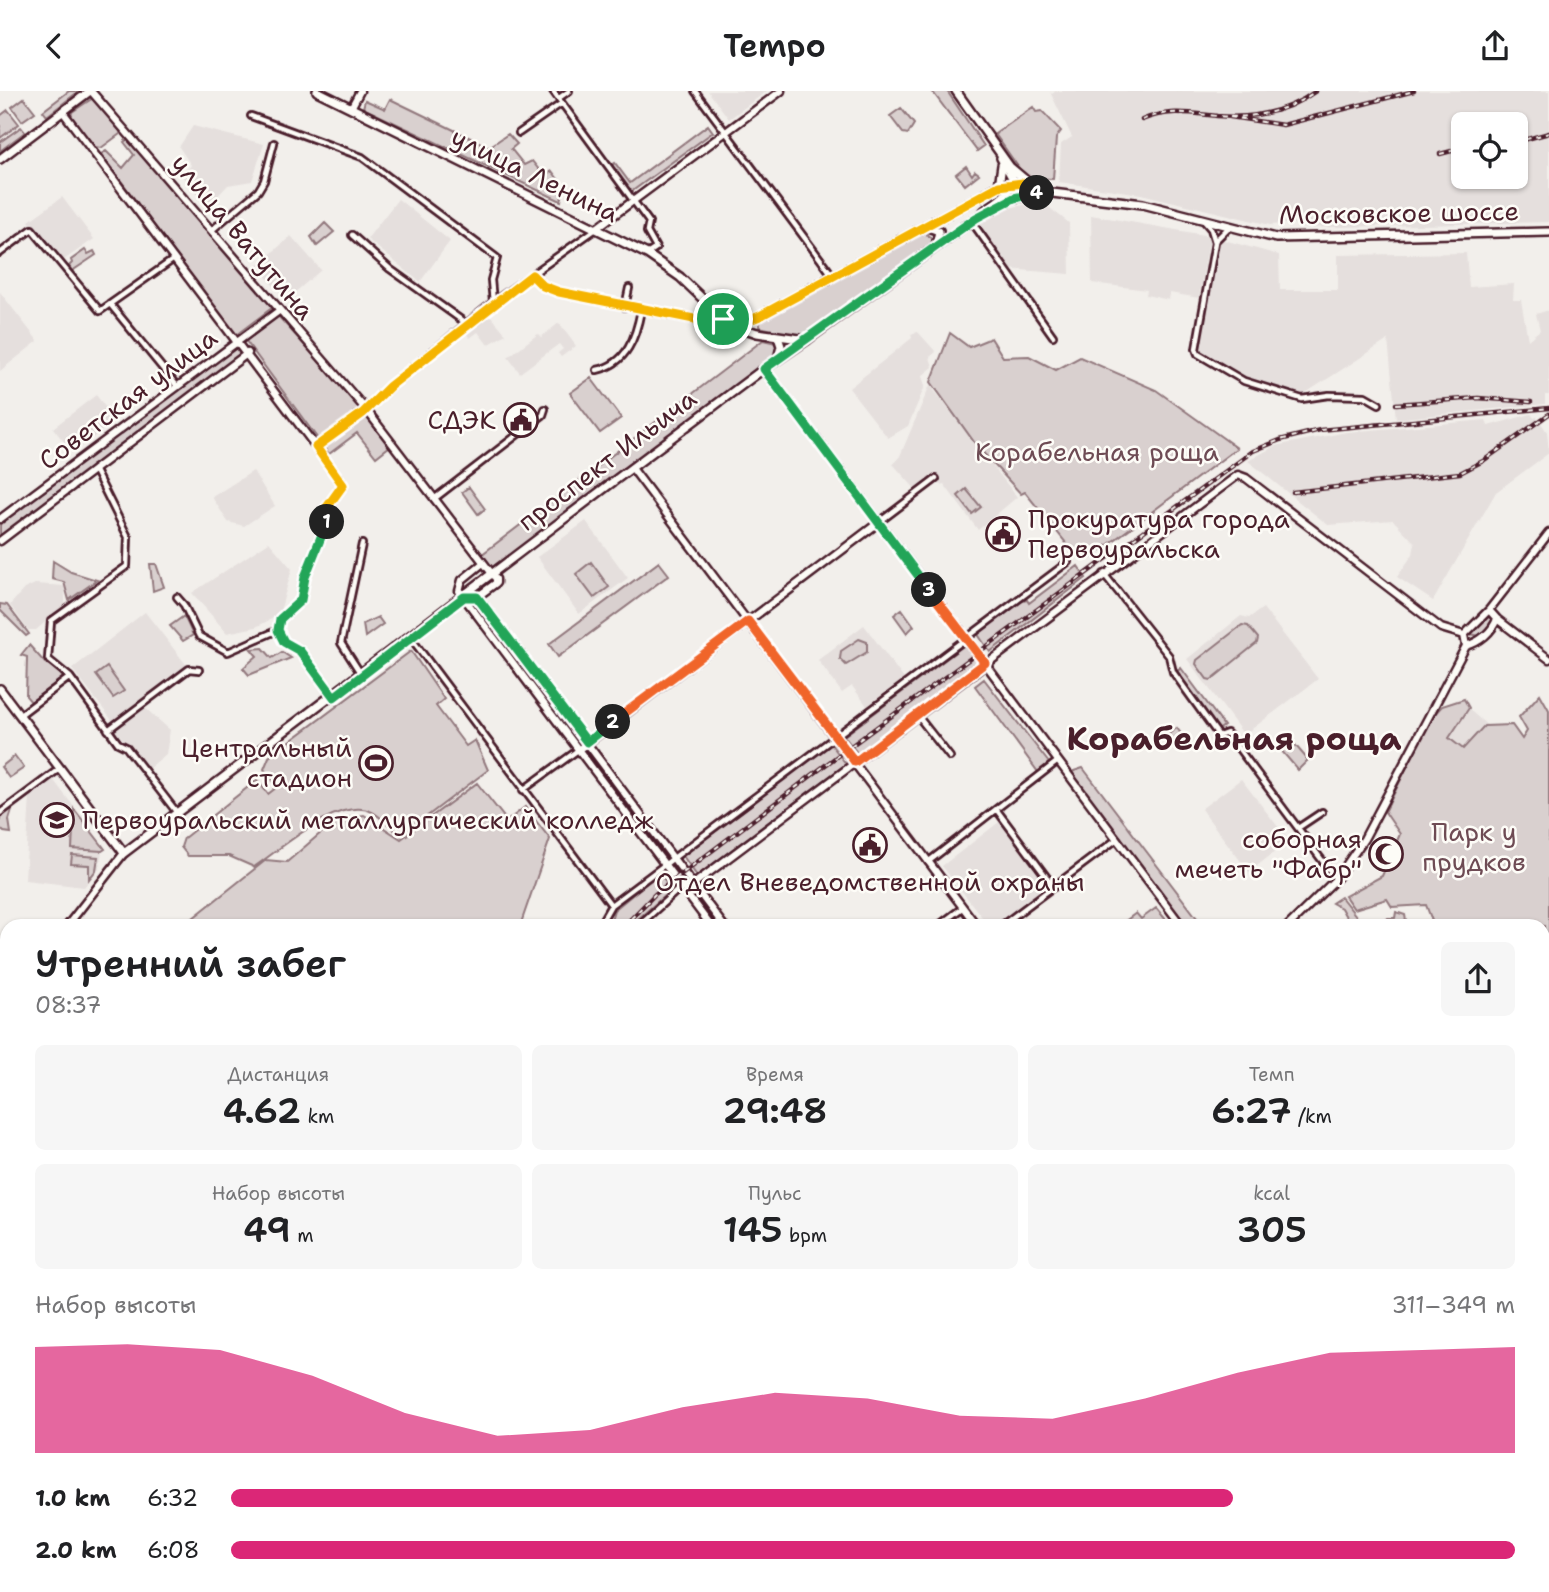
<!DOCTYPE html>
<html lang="ru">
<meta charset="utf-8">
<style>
body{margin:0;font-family:"Shantell Sans",sans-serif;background:#f6f6f6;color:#202124;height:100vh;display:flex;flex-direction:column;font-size:26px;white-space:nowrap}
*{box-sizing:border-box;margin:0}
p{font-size:23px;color:#757577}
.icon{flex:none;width:38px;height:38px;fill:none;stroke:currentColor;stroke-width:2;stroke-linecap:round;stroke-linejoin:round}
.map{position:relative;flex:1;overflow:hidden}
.side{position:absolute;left:0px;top:828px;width:1550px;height:674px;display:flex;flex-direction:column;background:#fff;border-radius:21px 21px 0 0;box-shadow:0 2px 5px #0004}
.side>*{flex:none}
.buttons{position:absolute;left:1451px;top:21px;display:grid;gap:14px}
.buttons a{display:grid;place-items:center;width:77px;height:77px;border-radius:10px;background:#fff;box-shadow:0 2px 5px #0004;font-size:35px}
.pin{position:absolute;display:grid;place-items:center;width:60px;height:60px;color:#fff;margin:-30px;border:4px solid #fff;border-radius:50%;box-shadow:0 2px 7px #0007}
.km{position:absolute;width:35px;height:35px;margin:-18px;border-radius:50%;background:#222;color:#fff;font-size:19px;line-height:35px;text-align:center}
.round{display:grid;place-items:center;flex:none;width:74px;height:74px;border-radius:10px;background:#f6f6f6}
.headline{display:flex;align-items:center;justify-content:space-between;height:119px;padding:0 35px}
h1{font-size:38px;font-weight:600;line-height:52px}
.stats{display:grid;grid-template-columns:repeat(3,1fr);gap:10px;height:119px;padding:7px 35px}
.stats div{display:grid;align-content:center;border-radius:10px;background:#f6f6f6;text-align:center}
.stats b{font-size:35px;font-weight:600}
.stats small{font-size:19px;font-weight:400}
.stats p{font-size:19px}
.chart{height:196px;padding:14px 35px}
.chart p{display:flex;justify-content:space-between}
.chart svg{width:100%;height:126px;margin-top:7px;fill:#db2777;opacity:.7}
ul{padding:0 35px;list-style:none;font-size:23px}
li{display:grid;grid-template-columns:112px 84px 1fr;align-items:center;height:52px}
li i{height:18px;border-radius:9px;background:#db2777}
header{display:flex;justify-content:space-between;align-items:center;height:91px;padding:0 35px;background:#fff;font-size:32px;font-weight:600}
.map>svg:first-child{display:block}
.built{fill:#e5dfdd;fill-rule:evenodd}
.green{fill:#d9d0cf;stroke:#92787d;stroke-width:2}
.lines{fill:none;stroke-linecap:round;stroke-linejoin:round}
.stream{stroke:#8b6f75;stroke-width:2}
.minor-casing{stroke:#4a1f2b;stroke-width:10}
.tertiary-casing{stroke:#4a1f2b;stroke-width:11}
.secondary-casing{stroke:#4a1f2b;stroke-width:12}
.primary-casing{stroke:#4a1f2b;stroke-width:12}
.minor{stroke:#fdfcf7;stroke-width:4.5}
.tertiary{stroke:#fdfcf7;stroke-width:6}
.secondary{stroke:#fdfcf7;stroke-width:7}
.primary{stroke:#fdfcf7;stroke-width:7}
.rail-casing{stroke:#4a1f2b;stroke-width:4.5}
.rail{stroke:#fdfcf7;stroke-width:2;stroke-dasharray:5;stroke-linecap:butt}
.split-1-casing{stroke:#fff;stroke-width:14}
.split-2-casing{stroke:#fff;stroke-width:14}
.split-3-casing{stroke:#fff;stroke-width:14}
.split-4-casing{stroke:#fff;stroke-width:14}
.split-5-casing{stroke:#fff;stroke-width:14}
.split-1{stroke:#f5b400;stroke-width:9}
.split-2{stroke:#22a559;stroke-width:9}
.split-3{stroke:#f0652b;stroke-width:9}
.split-4{stroke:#22a559;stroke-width:9}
.split-5{stroke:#f5b400;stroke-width:9}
.labels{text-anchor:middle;stroke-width:5;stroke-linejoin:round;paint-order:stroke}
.street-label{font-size:26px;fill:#4a1f2b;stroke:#fdfcf7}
.poi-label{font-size:26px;fill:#4a1f2b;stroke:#fdfcf7;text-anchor:end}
.park-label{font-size:26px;fill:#6e4b54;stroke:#fdfcf7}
.district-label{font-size:33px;font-weight:bold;fill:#4a1f2b;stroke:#fdfcf7}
</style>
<header><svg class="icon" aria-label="back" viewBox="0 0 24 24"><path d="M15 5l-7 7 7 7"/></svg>Tempo<svg class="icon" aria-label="share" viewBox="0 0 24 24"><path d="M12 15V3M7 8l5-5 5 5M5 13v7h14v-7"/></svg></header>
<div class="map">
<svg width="1549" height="1501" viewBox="0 0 1549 1501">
<rect width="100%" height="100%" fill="#f2efeb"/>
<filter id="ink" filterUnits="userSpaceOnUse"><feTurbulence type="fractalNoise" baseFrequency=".0143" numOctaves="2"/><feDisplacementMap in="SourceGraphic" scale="14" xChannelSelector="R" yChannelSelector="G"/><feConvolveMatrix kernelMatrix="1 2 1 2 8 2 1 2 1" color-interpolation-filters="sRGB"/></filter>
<g filter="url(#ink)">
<path class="built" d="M708,0H767L729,28Z
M1056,0H1549V131L1299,137V132L1270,134L1141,103L1059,91L1061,53L1072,46L1050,1L1052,3ZM1516,33V86H1463V33Z
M193,35L264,53L252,90L228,94L208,115L183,86L191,74L179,56Z
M62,106L94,148L61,171L29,130Z
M398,108L450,150L420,191L367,148Z
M1042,111L1069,132L1070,183L1008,178L980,132L1008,117Z
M1091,124L1210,145L1199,207L1170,202L1169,209L1146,204L1147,199L1092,192Z
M291,145L321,179L286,209L257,175Z
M1220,148L1279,164L1280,199H1338V164L1466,162L1469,196L1514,193L1513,209H1521L1528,249L1540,239L1536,223L1549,219V304H1545V313L1396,328L1388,249L1293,310L1242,295L1241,289L1202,264L1199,257L1215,156Z
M0,201L38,250L0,280Z
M493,216L496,219L490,224L506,243L488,254L478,241L470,247L464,240Z
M559,232L576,255L561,266L558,262L563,258L559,253L520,282L508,266L538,243L541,246Z
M918,241L936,261L930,266L933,276L922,285L925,295L908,335L888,347L849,297L912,247L911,243Z
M930,294L1017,406L978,439L944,393L940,394L934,387L917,400L893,373L900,365Z
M96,304L115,329L73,362L53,337Z
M1531,323L1534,327L1537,326L1547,341L1549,362L1496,401L1433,510L1397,486L1413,463L1415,452L1393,429L1328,434L1248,370L1275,355L1347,341L1486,329L1488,335Z
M253,380L275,415L244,435L228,431L212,406Z
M586,430L628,487L579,523L537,466Z
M269,451L292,478L279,524L256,536L227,542L192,502Z
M35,493L65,495V514L36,539H28L10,514L24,498Z
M1263,517L1318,588L1244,644L1187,568L1241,525L1249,527Z
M145,521L188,576L115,633L72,578Z
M864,534L904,588L867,615L852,595L842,602L818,569Z
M1457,608L1497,643L1468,676L1432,645Z
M144,616L170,639L166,663L148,678L114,638Z
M52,687L103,754L99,778L84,796L25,789L30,705Z
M1241,688L1289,750L1249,781L1201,718Z
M999,731L1048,794L996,835H989L942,775Z
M1354,1495V1494L1398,1495L1396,1501H1353Z"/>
<path class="green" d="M69,0H79L47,25L43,20Z
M932,0H947L984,55L977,60Z
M24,7L35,21L22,30L12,16Z
M93,7L121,37L120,43L101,57L95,56L71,26L72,21Z
M390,8L489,56L508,43L517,53L511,58L524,74L532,70L544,85L552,80L564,96L561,110L363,17L365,9L385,18Z
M1033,16L1036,21L1042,20L1061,40L1056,47L1053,88L1026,87L995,43Z
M901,17L914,33L908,43L903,42L890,25Z
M8,19L19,33L0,47V25Z
M708,34L713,41L631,101L611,75L615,72L630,92Z
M21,36L25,41L0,60V51Z
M129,47L273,216L236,244L101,63L106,60L123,77L134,64L124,51Z
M966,75L972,84L975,80L979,83L965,94L956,83Z
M325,132L334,141L317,155L311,146Z
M923,140L934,150L804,246L759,236V230Z
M85,159L88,163L94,160L96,164L72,180L69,175L72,172L71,169Z
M278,225L359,314L390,355L376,366L357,342L329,363L246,250Z
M950,242L969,256L991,247L1003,266L1029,265L1056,279L1080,266L1156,299L1237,357L1089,468L1074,462L1025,401L1021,403L977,355L931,291Z
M763,249L776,252L779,256L775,267L492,479L481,464Z
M237,253L240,264L0,447V432Z
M591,287L621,327L600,342L570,302Z
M469,396L485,418L478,423L462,401Z
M966,398L981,416L972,423L958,405Z
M53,470L71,481L97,489L69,509L64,491L52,488Z
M591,471L609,496L594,507L576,483Z
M659,471L669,484L558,566L549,553Z
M150,473H156L164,496L153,500Z
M1078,475L1086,487L990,561L977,542L1019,511L1027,509L1029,512Z
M0,513L7,514L29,543L26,545L0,519Z
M478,513L573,638L567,642L473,516Z
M902,518L914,535L907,542L894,524Z
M1490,523L1494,533L1480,545L1470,543L1484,524Z
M184,525L193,544L183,550L170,535Z
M378,526L383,533L365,546L363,533Z
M1242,534L1248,535L1258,547L1257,552L1211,589L1207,588L1196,573L1197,569Z
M859,548L867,551V561L846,574L840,568L841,560Z
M966,553L981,572L859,664L844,645Z
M29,554L45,572L56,577L63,587L31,611L26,605L27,566L21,564Z
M263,557L272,567L282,561L291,567L249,584L243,577L257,565L251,558Z
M411,560L444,608L436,615L466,655L475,649L488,679L401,745C392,738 382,726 372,721C340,704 281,758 254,776L229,765H188L181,756L184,747L257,689L268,703L277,696L264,678L269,666Z
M107,576L124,600L113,607L96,584Z
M1181,577L1224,635L1218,639L1175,582Z
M984,588L1049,672L1038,681L975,595Z
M1540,603L1549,619V934L1544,936V835H1434L1426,814L1392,816L1387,808L1354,818L1345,805L1382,785L1400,743L1385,721L1431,627L1442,615L1464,608L1469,617L1449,647L1463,658L1484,635L1512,634L1522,648L1527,640L1519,626Z
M1177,637L1187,651L1178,658L1167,644Z
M1290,648L1308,669L1298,679L1280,658Z
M831,653L846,673L697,785L683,765Z
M592,663L667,763L662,767L586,667Z
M15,665L24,677L9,687L1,676Z
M1083,677L1203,835H1187L1071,681Z
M477,692L507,730L525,716L550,748L520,835H183L266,769L287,771L336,729L364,724L401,748Z
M14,713L9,729L11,742L4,741L0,737V723Z
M74,718L105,758L102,760L72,758Z
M72,764L98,766L96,779L89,788V774L71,773Z
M659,782L672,798L630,835H609L614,819Z
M1341,806L1364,835H1351L1341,817L1332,812Z
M1156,817L1167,830L1161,835H1127L1124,831L1136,822L1141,828Z
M1396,821L1405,824L1407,835H1381L1388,827H1395Z
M1549,948V1042L1544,1046V954Z
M0,1050L7,1053V1177L0,1173Z
M0,1212L7,1216V1271L0,1269Z
M0,1275L7,1276V1487L0,1479Z
M415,1494H540L547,1501H411Z
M17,1495H110L113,1501H65L70,1500L69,1495C56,1501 29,1501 17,1495Z
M115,1495H199L204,1501H118Z
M308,1495V1498L301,1501H210L205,1495Z
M329,1495V1494L368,1495L366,1501H315Z
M628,1495H698L703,1501H618Z
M836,1495H878L884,1501H837Z
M1081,1495L1098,1498V1501H892L887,1495Z
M1174,1495H1221L1225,1501H1173Z
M1401,1495H1463V1501H1400Z"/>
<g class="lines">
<path class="stream" d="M1544,1187L1549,1199
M313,1501L329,1494"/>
<g class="minor-casing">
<path id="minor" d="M553,0L649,131L647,141L656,157L647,163
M695,0L833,185
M559,7L569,0
M251,25L362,66L497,167L491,189L493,211
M519,42L562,12
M972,131L1053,245
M1205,131L1211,138L1215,151L1196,258L1198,263L1244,290L1302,308L1329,304L1365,305L1379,313
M212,139L258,100L264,90L274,52
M352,144L390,178L467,233
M1215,150L1229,136
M0,162L32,138L100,220L174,168
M532,184L543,195L559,201L731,236
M110,213L177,295
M625,216L629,197
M597,279C627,273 636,246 641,219
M366,319L390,295L493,211L596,138
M316,356L343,394L325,419L330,424L305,486L301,509L280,528L278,539L284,551L300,560L332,604
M94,378L128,446L127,475L51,530L48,568L70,586L118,652L126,656L178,723
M434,408L543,324L545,318
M878,432L936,388
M1104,483L1169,565L1173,581L1219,645L1227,642L1336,788
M177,506L184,514L199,545L228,561L278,539
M411,547L611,814
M361,583L341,552L362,453
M20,624L70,586
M917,624L950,666
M108,639L189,578L199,579
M523,699L578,659
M996,718L1054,796
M0,722L59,678
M1298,737L1322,721
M928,771L1058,670
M599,835L611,814L1068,471
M638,835L681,796
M938,835L962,817
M1001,835L1117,748
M1544,1094L1549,1092
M1544,1258L1549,1253
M1544,1312L1549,1319
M1544,1421L1549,1429
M560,1494L568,1501
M1276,1494L1295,1501
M797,1501L803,1494
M1264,1501L1266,1494"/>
</g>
<g class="tertiary-casing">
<path id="tertiary" d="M91,0L368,321L496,488V492L477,506
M351,17L360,0
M63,21L316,356L366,319
M598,136L781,0
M764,278L1182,835
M632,377L977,835
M0,428L280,219
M0,450L248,262
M483,472L462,489L459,500L711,835
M473,500L724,835
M1489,519L1497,528C1492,541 1480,551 1466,555L1464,544Z
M1489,519L1549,442
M1497,528L1549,568
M578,659L878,432
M683,797L691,795L1238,384L1246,387L1441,537L1464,544
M67,835L124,762
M1288,835L1338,786L1364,748L1466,555
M0,920L7,911
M1544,944L1549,939"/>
</g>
<g class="secondary-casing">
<path id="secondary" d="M956,0L1010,76L1029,92
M1001,67L1022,104
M999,95L1002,74
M984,120C999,109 1017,100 1011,79
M778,268L781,255L778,246
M0,598L124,762L606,396L758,282L807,249"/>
</g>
<g class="primary-casing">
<path id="primary" d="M317,0L647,163L680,186L728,232L757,242L807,249L976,127L1014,107L1044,101L1143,113L1276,147L1549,141
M0,68L90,0
M925,135L939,140L936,155
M728,229L749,230L760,225L999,95L1023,92L1044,100"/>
</g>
<use href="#minor" class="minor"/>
<use href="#tertiary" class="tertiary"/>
<use href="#secondary" class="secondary"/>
<use href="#primary" class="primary"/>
<g class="rail-casing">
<path id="rail" d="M1230,26L1283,34L1414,0
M1142,29C1168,18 1189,22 1217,25C1253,28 1287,21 1316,0
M1516,51L1549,42
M1440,63L1463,57
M1396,313L1478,307L1531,311
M1293,401L1460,382L1483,370L1549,323
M624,835L655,803L840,663L1253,360L1280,349L1320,339L1549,317
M1544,1087L1549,1085
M0,1205L7,1208
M1143,1501L1145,1494"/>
</g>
<use href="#rail" class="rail"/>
</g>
</g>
<g class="lines" filter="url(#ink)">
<g class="split-1-casing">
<path id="split-1" d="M327,431L330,425L325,419L343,394L316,356L363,322L390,295L532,184L543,195L559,201L739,237L723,228"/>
</g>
<g class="split-2-casing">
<path id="split-2" d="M327,431L305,486L301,509L280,528L278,539L284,551L300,560L334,606L464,506H477L587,651L613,631"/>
</g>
<g class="split-3-casing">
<path id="split-3" d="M613,631L748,530L855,671L985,572L929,499"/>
</g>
<g class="split-4-casing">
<path id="split-4" d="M929,499L764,278L976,127L1014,107L1037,102"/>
</g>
<g class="split-5-casing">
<path id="split-5" d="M723,228L720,226L744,231L760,225L999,95L1023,92L1044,101L1037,102"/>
</g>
<use href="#split-1" class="split-1"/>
<use href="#split-2" class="split-2"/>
<use href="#split-3" class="split-3"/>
<use href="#split-4" class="split-4"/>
<use href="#split-5" class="split-5"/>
</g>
<defs>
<g id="civic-ring" transform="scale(1.75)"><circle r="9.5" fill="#fdfcf7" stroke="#4a1f2b" stroke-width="1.5"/><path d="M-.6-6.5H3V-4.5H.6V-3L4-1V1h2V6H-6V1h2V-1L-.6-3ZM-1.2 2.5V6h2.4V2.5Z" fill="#4a1f2b"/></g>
<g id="stadium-ring" transform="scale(1.75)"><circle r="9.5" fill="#fdfcf7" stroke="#4a1f2b" stroke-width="1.5"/><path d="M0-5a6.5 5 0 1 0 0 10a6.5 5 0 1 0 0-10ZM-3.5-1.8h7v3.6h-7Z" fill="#4a1f2b"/></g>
<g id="university-ring" transform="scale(1.75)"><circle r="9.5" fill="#fdfcf7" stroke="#4a1f2b" stroke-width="1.5"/><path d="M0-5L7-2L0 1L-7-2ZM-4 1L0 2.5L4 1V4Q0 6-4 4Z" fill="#4a1f2b"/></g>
<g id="mosque-ring" transform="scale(1.75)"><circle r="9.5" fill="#fdfcf7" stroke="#4a1f2b" stroke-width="1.5"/><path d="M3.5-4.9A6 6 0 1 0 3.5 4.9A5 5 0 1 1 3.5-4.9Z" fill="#4a1f2b"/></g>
</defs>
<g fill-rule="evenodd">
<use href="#civic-ring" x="521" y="329"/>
<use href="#civic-ring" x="1003" y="443"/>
<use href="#stadium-ring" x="376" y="672"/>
<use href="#university-ring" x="57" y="729"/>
<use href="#civic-ring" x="870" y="754"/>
<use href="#mosque-ring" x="1386" y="763"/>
</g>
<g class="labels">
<g class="street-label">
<text transform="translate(535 84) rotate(26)" y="9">улица Ленина</text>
<text transform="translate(1399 122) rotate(-1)" y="9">Московское шоссе</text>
<text transform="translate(243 146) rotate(50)" y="9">улица Ватутина</text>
<text transform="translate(128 308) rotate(-37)" y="9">Советская улица</text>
<text transform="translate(607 369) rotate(-37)" y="9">проспект Ильича</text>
</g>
<g class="poi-label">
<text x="496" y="338">СДЭК</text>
<text x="1028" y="437" text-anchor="start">Прокуратура города<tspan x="1028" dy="30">Первоуральска</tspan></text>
<text x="352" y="666">Центральный<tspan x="352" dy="30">стадион</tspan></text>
<text x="82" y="738" text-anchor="start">Первоуральский металлургический колледж</text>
<text x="1362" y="757">соборная<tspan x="1362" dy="30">мечеть "Фабр"</tspan></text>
<text x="870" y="800" text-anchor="middle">Отдел Вневедомственной охраны</text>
</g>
<g class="park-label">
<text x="1097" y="370">Корабельная роща</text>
<text x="1474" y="750">Парк у<tspan x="1474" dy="30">прудков</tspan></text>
</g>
<g class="district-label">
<text x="1234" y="659">Корабельная роща</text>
</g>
</g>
</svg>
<div class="buttons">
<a><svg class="icon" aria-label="locate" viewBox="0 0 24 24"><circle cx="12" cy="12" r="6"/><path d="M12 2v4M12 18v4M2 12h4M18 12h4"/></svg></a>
</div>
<div class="pin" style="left:723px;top:228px;background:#1e9e55"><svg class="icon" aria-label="arrive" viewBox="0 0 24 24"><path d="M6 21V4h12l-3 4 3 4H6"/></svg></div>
<b class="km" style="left:327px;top:431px">1</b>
<b class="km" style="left:613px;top:631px">2</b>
<b class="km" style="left:929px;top:499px">3</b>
<b class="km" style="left:1037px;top:102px">4</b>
<section class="side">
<div class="headline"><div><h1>Утренний забег</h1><p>08:37</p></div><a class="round"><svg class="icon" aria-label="share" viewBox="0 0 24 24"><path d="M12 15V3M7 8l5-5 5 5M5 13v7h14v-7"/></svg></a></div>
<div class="stats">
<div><p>Дистанция</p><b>4.62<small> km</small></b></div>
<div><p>Время</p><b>29:48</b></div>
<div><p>Темп</p><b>6:27<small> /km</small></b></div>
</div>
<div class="stats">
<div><p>Набор высоты</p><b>49<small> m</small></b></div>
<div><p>Пульс</p><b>145<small> bpm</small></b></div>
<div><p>kcal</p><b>305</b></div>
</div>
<div class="chart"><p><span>Набор высоты</span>311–349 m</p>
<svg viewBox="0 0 160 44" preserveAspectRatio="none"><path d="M0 44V7L10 6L20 8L30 17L40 30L50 38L60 36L70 28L80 23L90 25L100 31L110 32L120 25L130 16L140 9L150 8L160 7V44z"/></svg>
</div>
<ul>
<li><b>1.0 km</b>6:32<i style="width:78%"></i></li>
<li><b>2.0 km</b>6:08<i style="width:100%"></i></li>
</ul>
</section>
</div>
